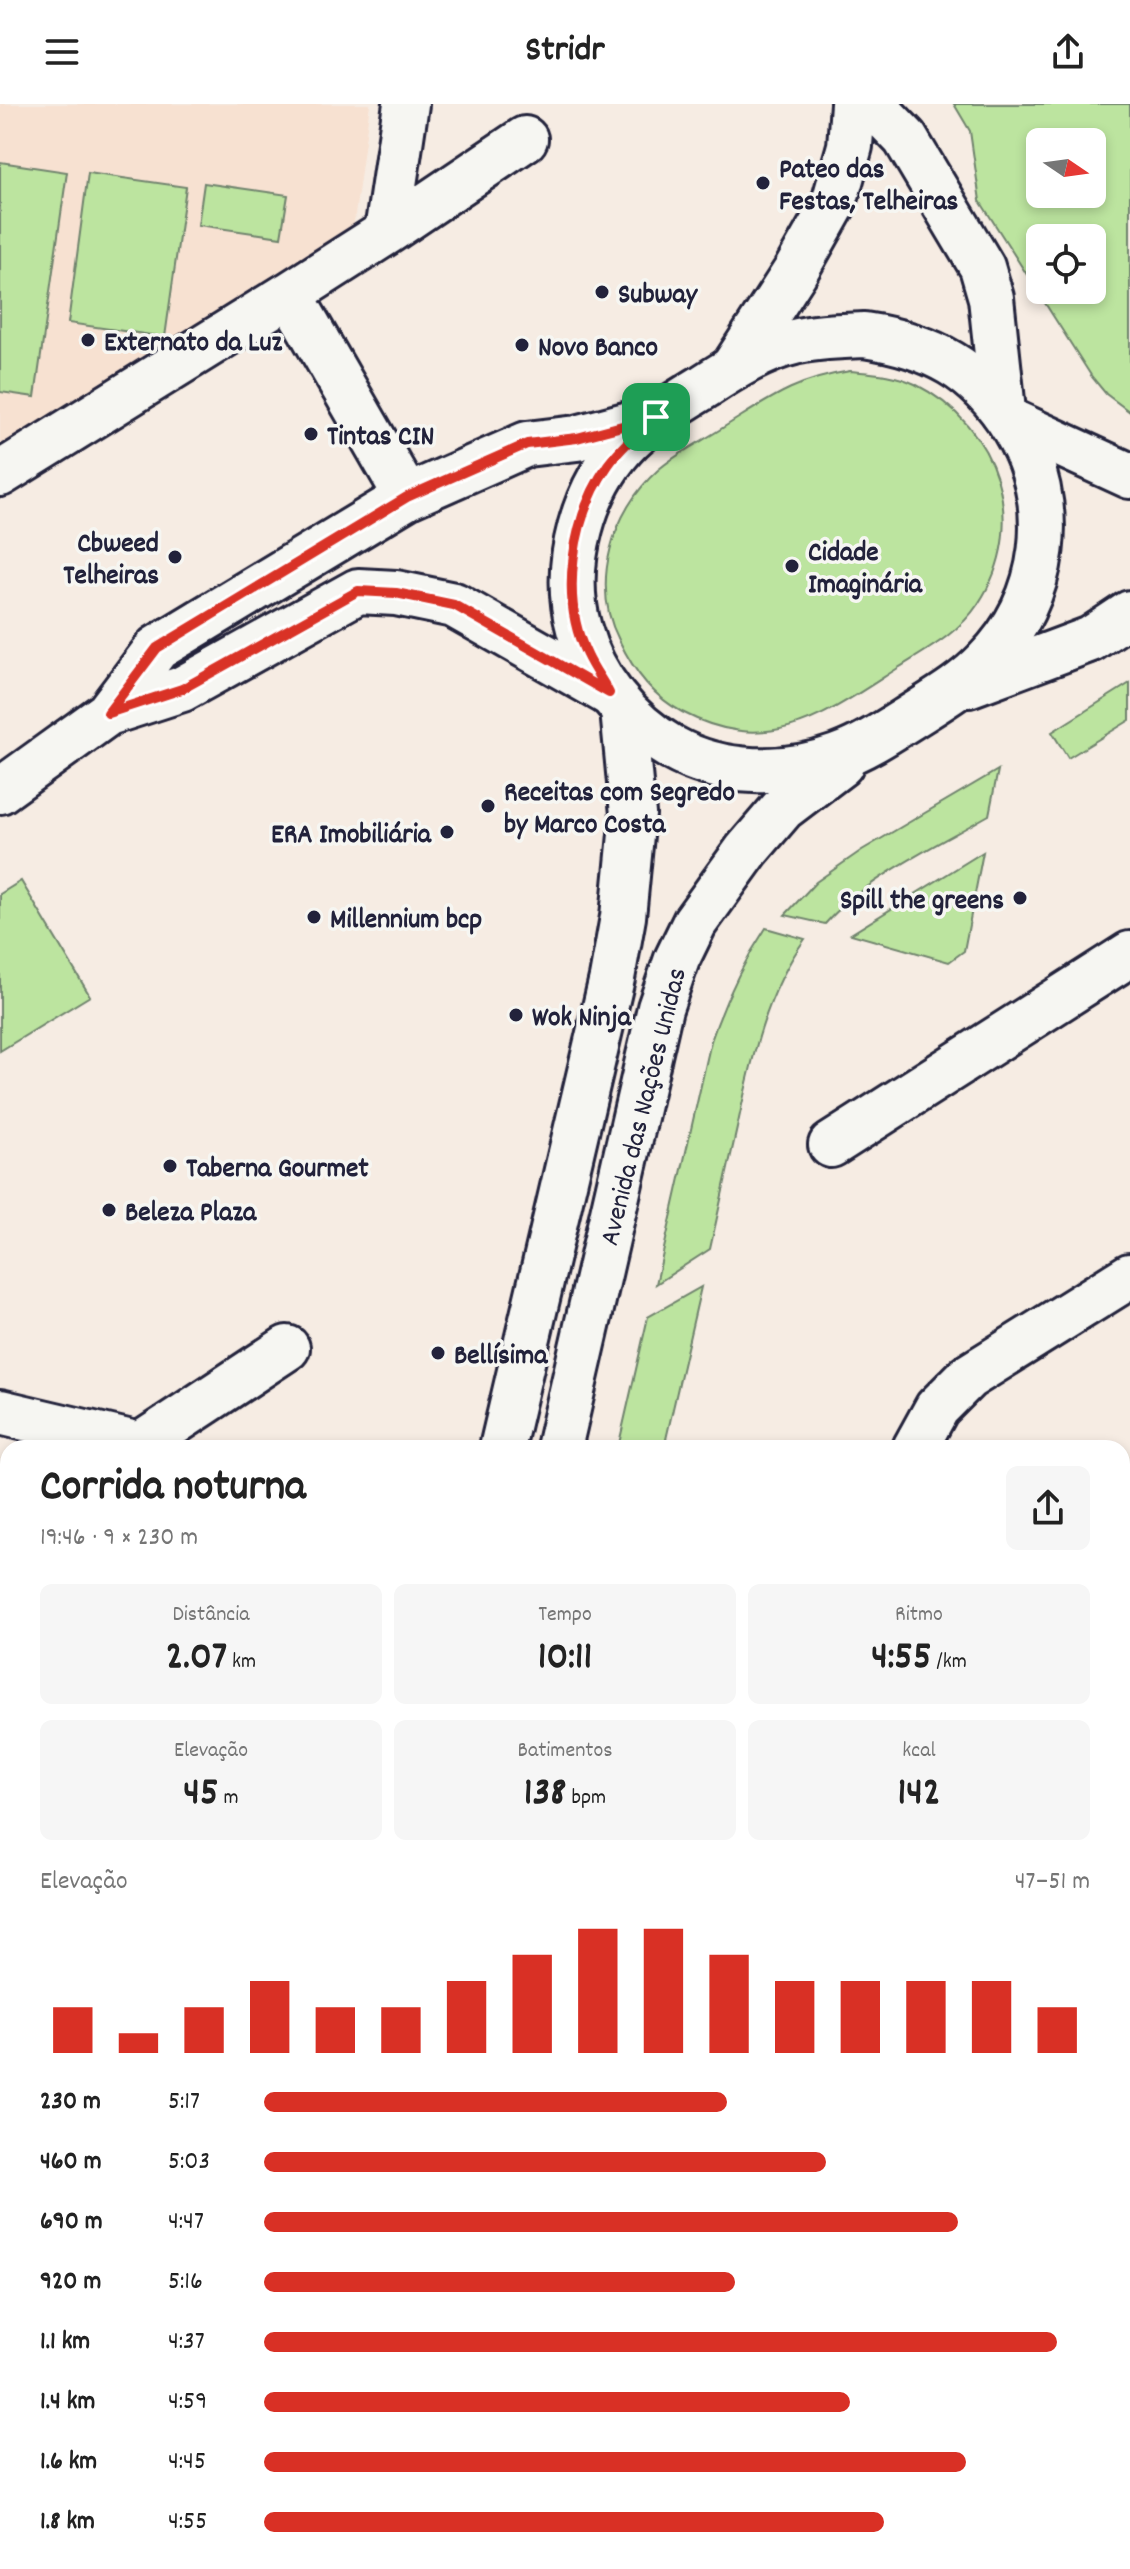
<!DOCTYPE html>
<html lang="pt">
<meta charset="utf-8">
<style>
body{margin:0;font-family:Dekko,sans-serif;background:#f6f6f6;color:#222;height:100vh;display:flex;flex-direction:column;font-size:30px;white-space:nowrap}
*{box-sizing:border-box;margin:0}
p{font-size:26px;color:#767676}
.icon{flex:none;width:44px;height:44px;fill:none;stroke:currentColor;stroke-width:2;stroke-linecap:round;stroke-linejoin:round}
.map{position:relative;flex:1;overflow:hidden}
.details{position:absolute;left:0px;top:1336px;width:1130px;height:1130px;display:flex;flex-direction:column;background:#fff;border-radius:24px 24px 0 0;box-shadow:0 4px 12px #0003}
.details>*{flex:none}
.needle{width:52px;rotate:103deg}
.buttons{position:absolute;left:1026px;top:24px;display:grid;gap:16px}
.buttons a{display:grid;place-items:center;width:80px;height:80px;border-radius:12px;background:#fff;box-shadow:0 4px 12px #0003;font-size:40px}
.pin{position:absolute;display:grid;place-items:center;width:68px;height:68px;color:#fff;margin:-34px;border-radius:16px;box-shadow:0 4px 12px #0006}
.round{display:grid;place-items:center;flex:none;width:84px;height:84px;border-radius:12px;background:#f6f6f6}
.summary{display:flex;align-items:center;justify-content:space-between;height:136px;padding:0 40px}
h1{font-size:44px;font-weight:800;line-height:60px}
.figures{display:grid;grid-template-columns:repeat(3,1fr);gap:12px;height:136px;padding:8px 40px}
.figures div{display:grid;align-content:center;border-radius:12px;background:#f6f6f6;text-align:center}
.figures b{font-size:40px;font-weight:800}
.figures small{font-size:22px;font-weight:400}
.figures p{font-size:22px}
.chart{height:224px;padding:16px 40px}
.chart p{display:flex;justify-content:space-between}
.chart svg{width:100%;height:144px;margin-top:8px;stroke:#d93025;stroke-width:6}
ul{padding:0 40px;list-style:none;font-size:26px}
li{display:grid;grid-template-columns:128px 96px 1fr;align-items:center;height:60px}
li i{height:20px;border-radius:10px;background:#d93025}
header{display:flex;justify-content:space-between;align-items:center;height:104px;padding:0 40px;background:#fff;font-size:36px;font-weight:800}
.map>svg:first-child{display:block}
.built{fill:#f7e1d1}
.green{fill:#bce49f;stroke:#6f836d;stroke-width:2;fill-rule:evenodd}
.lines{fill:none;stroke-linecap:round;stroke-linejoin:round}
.minor-casing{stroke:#22223b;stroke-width:50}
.major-casing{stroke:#22223b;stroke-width:50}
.minor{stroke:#f6f6f2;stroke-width:44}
.major{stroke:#f6f6f2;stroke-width:44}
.route-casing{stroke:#fff;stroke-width:16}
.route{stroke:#d93025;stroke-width:10}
.poi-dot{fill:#22223b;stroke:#f6f6f2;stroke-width:3}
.labels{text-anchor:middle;stroke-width:7;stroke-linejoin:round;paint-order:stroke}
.poi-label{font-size:28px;font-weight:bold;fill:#22223b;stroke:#f6f6f2;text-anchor:start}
.street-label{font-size:28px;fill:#22223b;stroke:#f6f6f2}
</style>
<header><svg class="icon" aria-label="menu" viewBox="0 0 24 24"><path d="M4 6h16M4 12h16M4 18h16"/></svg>Stridr<svg class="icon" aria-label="share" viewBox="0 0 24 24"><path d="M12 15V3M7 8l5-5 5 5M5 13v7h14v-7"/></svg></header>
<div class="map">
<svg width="1130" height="2465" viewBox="0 0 1130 2465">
<rect width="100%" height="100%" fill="#f6ece3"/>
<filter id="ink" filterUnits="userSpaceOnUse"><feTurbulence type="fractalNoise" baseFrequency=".0125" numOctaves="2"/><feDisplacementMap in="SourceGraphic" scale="16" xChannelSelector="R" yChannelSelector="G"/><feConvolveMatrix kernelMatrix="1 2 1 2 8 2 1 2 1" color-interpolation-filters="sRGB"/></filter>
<g filter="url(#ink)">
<path class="built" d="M0,0H370L353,126L0,347Z"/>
<path class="green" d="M954,0H1130V308L1106,290L1092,273L980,97L970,27ZM1040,38H1092V90H1040ZM1040,134H1092V186H1040Z
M0,58L67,68L35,293L0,288Z
M88,69L186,83L165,233L68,219Z
M204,79L288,91L281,133L198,121Z
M850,267C871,269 895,270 915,280C998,322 1031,420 978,500C959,529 927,546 898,564C825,611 770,654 682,608C652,592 633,566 619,536C590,480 612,407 658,366C677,349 703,337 724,323C771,294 794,276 850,267Z
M1130,579V616L1068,654L1052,628Z
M998,666L989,711C939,740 863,776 825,820L785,811L816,778L862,746Z
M983,748L964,847L949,858L851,830Z
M21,777L90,892L0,947V790Z
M766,824L805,835C765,890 751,958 737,1024C728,1065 719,1105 710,1145L656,1180L711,937C725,896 742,860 766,824Z
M701,1183L664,1344H618L648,1213Z
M1130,1471V2109L1122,2108V1507Z
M437,2458H579L577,2465H435Z"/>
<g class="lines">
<g class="minor-casing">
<path id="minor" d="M406,0L387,128L290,190L407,393
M872,0L905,34L982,163L991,194L1003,307
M387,128L525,35
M733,264L795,168L834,99L850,42L853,0
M0,370L290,190
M108,609L182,585L358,487L396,489L454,501L609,589
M0,687L108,609L157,544L407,393L527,340L577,334L656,313
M831,1041L1130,850
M0,1308L140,1341
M139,1344L140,1341L287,1244
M915,1344L937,1304L968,1273L1130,1172
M0,1946L8,1911
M1122,2196L1130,2197
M885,2465L887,2458"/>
</g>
<g class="major-casing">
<path id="major" d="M864,231C931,241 978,265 1014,324C1060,400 1048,495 986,558C963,582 934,598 906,616C884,630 862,644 837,653C785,672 722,672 672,644C627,618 593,575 579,525C561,461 583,382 630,335C652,314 679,298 705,282C731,265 763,245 794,238C816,232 841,232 864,231Z
M1010,317L1130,372
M968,581L1091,535L1130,509
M502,1344L612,874L623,813L633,710L623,606
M559,1344L660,904L677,855L695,818L747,746L783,704L841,660
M239,2465L240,2458
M302,2465L303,2458"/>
</g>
<use href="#minor" class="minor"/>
<use href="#major" class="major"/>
</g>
</g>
<g class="lines" filter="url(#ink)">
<g class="route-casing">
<path id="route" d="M656,313C638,328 621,343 608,361C572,413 559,494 587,551C593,564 602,576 609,589L454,501L396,489L358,487L182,585L108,609L157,544L407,393L527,340L577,334Z"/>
</g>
<use href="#route" class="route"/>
</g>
<g class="poi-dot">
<circle cx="763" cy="79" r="8"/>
<circle cx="602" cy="188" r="8"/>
<circle cx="88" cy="236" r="8"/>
<circle cx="522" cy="241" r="8"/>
<circle cx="311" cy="330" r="8"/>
<circle cx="175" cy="453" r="8"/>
<circle cx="792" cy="462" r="8"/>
<circle cx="488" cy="702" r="8"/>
<circle cx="447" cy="728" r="8"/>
<circle cx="1020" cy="794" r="8"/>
<circle cx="314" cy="813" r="8"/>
<circle cx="516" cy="911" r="8"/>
<circle cx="170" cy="1062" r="8"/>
<circle cx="109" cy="1106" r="8"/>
<circle cx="438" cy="1249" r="8"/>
</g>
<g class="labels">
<g class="poi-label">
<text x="779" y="73">Pateo das<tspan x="779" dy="32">Festas, Telheiras</tspan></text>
<text x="618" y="198">Subway</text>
<text x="104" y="246">Externato da Luz</text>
<text x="538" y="251">Novo Banco</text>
<text x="327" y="340">Tintas CIN</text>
<text x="159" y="447" text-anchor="end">Cbweed<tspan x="159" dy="32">Telheiras</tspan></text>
<text x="808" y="456">Cidade<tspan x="808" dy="32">Imaginária</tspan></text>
<text x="504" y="696">Receitas com Segredo<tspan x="504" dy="32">by Marco Costa</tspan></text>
<text x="431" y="738" text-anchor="end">ERA Imobiliária</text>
<text x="1004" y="804" text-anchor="end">Spill the greens</text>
<text x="330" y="823">Millennium bcp</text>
<text x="532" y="921">Wok Ninja</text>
<text x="186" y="1072">Taberna Gourmet</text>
<text x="125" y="1116">Beleza Plaza</text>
<text x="454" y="1259">Bellísima</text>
</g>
<g class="street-label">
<text transform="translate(641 1002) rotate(-76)" y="10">Avenida das Nações Unidas</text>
</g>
</g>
</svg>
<div class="buttons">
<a><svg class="needle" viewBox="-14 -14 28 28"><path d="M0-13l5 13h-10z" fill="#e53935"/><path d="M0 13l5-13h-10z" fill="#767676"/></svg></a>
<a><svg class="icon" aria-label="locate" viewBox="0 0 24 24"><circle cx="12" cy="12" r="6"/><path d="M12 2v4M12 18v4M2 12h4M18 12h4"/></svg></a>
</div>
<div class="pin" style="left:656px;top:313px;background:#1e9e55"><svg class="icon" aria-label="arrive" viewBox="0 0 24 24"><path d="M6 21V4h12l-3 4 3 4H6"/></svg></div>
<section class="details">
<div class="summary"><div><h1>Corrida noturna</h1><p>19:46 · 9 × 230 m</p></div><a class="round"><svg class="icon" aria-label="share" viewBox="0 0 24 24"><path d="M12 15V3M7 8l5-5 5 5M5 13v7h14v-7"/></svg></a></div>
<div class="figures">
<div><p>Distância</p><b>2.07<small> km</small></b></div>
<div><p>Tempo</p><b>10:11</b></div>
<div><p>Ritmo</p><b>4:55<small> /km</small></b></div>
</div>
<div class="figures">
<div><p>Elevação</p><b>45<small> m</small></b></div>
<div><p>Batimentos</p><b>138<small> bpm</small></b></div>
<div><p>kcal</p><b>142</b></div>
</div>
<div class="chart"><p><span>Elevação</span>47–51 m</p>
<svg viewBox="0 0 160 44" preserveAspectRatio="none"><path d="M5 44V30M15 44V38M25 44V30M35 44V22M45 44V30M55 44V30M65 44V22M75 44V14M85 44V6M95 44V6M105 44V14M115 44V22M125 44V22M135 44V22M145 44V22M155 44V30"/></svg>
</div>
<ul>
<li><b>230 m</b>5:17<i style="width:56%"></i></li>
<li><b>460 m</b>5:03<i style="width:68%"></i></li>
<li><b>690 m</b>4:47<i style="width:84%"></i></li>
<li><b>920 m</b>5:16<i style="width:57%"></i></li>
<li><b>1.1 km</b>4:37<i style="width:96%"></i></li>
<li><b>1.4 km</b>4:59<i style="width:71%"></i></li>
<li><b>1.6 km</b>4:45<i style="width:85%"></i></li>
<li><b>1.8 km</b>4:55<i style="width:75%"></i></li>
</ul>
</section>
</div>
